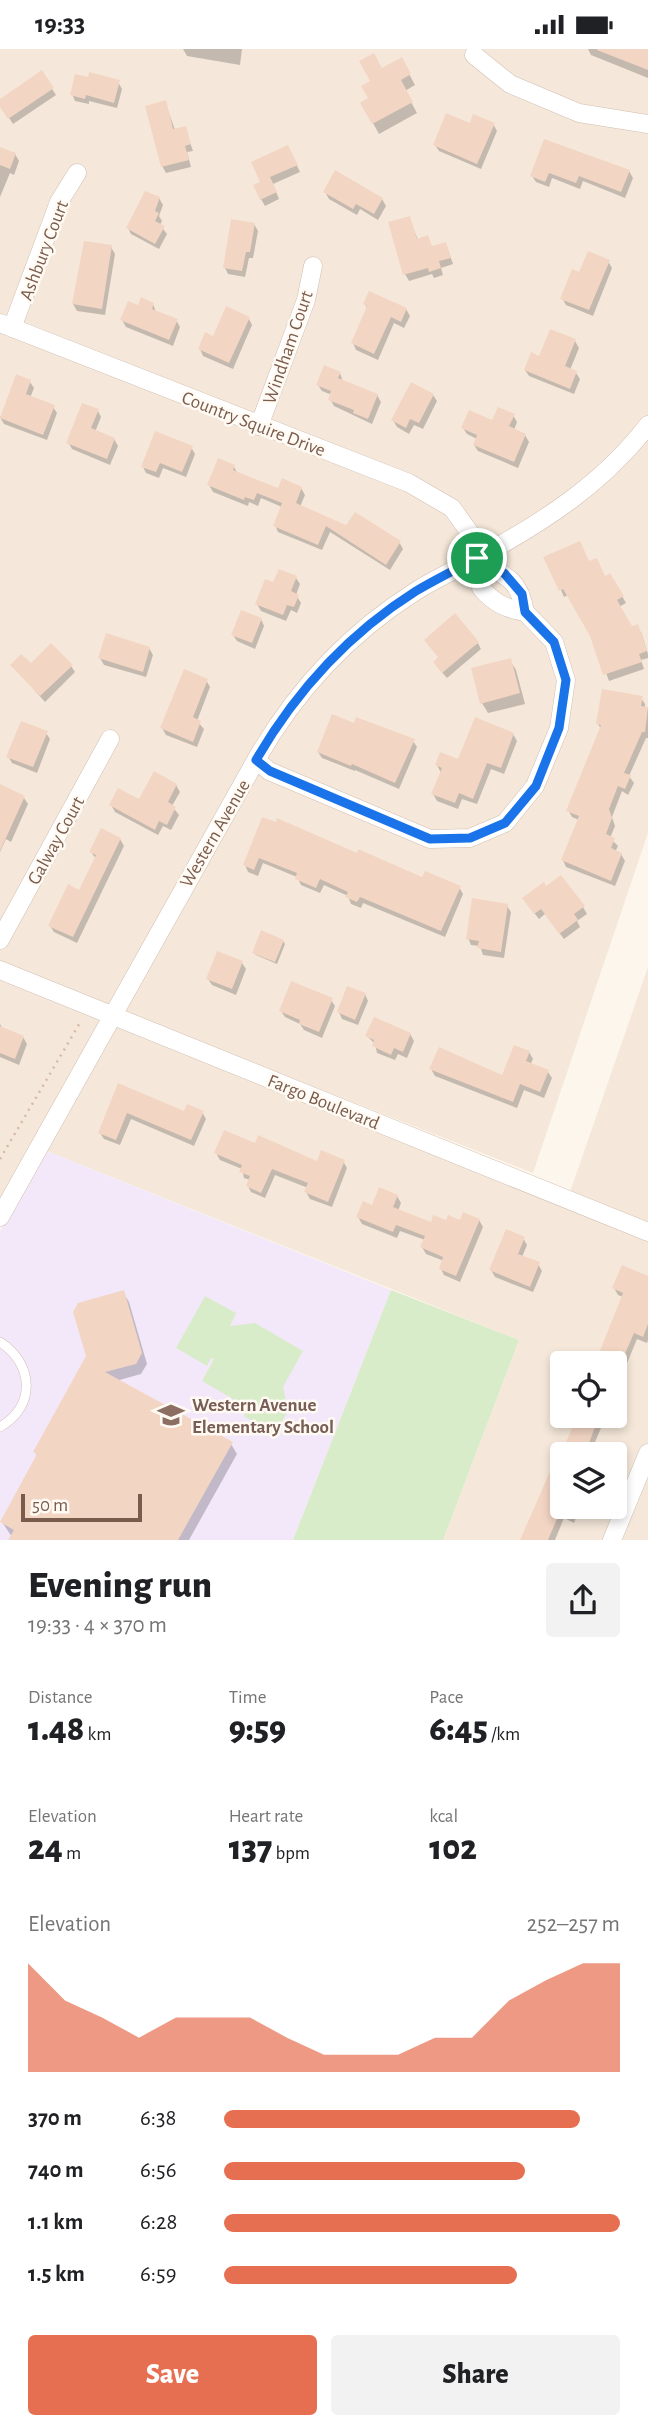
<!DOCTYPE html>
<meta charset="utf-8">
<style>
body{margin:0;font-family:"Alegreya Sans",sans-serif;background:#f2f2f2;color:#202124;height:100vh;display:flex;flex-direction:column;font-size:26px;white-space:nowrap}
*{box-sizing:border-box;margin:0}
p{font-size:23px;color:#757577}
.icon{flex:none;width:38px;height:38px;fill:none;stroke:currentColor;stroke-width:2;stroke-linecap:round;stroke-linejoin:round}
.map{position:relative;height:1491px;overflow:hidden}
.details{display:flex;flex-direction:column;background:#fff;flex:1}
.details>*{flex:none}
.controls{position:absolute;left:550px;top:1302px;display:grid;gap:14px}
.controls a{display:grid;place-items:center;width:77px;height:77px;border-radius:7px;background:#fff;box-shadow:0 4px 10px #0003;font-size:35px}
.scale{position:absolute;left:21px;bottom:18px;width:121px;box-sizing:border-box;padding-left:7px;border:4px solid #7a5c4d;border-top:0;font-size:19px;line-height:24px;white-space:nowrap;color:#7a5c4d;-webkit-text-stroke:5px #fffaf3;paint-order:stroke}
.pin{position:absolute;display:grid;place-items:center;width:60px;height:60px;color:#fff;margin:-30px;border:4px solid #fff;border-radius:50%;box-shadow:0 2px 7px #0007}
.round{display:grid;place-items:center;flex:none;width:74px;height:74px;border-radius:7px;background:#f2f2f2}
.headline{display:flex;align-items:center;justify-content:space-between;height:119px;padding:0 28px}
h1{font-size:38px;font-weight:800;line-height:52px}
.figures{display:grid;grid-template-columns:repeat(3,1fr);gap:10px;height:119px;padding:7px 28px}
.figures div{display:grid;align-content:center}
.figures b{font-size:35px;font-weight:800}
.figures small{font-size:19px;font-weight:400}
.figures p{font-size:19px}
.chart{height:196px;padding:14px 28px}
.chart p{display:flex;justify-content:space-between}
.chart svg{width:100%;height:126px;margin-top:7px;fill:#e76f51;opacity:.7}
.button{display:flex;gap:14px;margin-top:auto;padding:14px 28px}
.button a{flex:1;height:80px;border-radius:7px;background:#e76f51;color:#fff;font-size:28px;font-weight:800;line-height:80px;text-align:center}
.button a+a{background:#f2f2f2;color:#202124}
ul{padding:0 28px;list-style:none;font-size:23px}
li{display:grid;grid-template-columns:112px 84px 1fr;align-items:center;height:52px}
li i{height:18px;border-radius:9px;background:#e76f51}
.status{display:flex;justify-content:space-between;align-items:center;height:49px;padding:0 35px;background:#fff;direction:ltr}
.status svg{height:19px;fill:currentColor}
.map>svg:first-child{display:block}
.residential{fill:#f5e8da;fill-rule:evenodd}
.education{fill:#f3e8fa}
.green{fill:#d8ecc9}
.shadow{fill:#0003}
.building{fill:#f3d5c3}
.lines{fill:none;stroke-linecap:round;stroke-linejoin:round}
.service-casing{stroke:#d1beb0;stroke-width:10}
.minor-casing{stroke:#d1beb0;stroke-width:19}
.path{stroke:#d9b8a5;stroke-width:2.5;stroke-dasharray:2 5;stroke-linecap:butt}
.service{stroke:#fff;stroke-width:9}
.minor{stroke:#fff;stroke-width:18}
.route-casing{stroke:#fff;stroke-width:14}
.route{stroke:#1a73e8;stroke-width:9}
.labels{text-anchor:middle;stroke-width:5;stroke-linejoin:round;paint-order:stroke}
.street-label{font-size:19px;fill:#7a5c4d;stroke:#fffaf3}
.education-label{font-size:19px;font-weight:bold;fill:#785e54;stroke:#fffaf3;text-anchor:start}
</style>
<div class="status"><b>19:33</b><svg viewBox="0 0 49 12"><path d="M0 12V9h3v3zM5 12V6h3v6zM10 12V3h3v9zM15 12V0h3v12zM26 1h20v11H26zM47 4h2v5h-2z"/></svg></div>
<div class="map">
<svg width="648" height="1491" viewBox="0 0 648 1491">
<rect width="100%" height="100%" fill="#fdf6ec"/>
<path class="residential" d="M0,0H648V784L533,1124L0,914Z
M648,918V1178L569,1146Z
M0,928L102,969L0,1152Z
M115,974L648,1190V1491H443L519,1291L44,1101ZM562,1314H614V1367H562ZM562,1405H614V1458H562Z"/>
<path class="education" d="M44,1101L391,1241L293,1491H0V1182Z"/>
<path class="green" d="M391,1241L519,1291L443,1491H293Z
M205,1247L236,1264L230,1277L255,1274L303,1302L283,1338L288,1362L275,1385L245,1368L240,1354L202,1332L214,1310L211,1309L207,1317L176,1299Z"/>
<path class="shadow" d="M183,0H242L240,16L187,7Z
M588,0H648V29L591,6Z
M401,10L415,36L405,42L417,64L379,85L362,54L370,50L372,33L381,21Z
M118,33L122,40L117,59L89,52V55L75,52L72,45Z
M52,40L56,46L13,75L0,55V52Z
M165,53L175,81L185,79L193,102L187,103L191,118L166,124L162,117Z
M493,75L497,82L481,120L439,102L435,96L471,76Z
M545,92L629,122L633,129L625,149L583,132L580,140L552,129L549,138L536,133L532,127Z
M0,99L15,105L19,112L14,126L10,124L0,148Z
M291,104L300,123L273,135L279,150L265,157L261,150L262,134Z
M325,143L382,150L386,157L378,171L360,160L357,166L329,150Z
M159,149L163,156L159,167L162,172L160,176L167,185L159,200L131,185L128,179Z
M409,169L418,191L428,188L432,199L446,195L453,215L441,219L443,226L434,229L432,225L409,232L405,225Z
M254,175L258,182L253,209H249L245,228L228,225L225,219Z
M111,198L115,205L105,266L77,262L73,255Z
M608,212L612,219L593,267L566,256L562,249L580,225Z
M153,255L156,263L176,271L180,278L173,297L126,278L122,271L139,258Z
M365,255L406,260L410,267L404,279L394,274L378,311L356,301L353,294L368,261Z
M249,270L252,276L233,320L203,307L200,300L214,289Z
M575,292L579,299L570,321L576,324L580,330L574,345L529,327L525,321L540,309Z
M340,324L343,333L377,346L381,353L372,375L334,357L330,350L332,346L322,342L318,336Z
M30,333L34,339L30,349L53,358L57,364L47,391L4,375L0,368Z
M433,346L437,352L423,380L414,376L409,385L397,378L393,371Z
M98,362L101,368L95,383L114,390L118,397L110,416L72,400L68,393Z
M513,366L517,373L514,381L525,386L529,393L518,419L478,402L474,396L477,390L467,385L463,379L493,373Z
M191,398L195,405L186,428L163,419L159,429L146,424L143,418Z
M234,418L238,425L279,442L301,439L305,446L300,458L347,478L399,493L403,500L390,521L330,483L322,501L278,483L275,476L282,458L261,449L258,457L249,453L248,457L213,443L209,436Z
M589,514L605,529L610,526L626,554L619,558L631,579L641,583L648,605V609L641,611L644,620L609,632L592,586L568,546L564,548L561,541Z
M296,529L300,535L296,546L301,554L297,564L291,561L286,572L261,562L257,555L274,536Z
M261,570L264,577L255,600L237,592L233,586Z
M478,594L481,600L447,629L439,620Z
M149,599L153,606L146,628L104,616L100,609Z
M510,611L516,621L525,655L488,664L482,654Z
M12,616L71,617L75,623L45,653Z
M206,631L210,638L197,672L204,680L197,698L166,686L162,679Z
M641,649L645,655V659L648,660V689H646L629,727L634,734L628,746L622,742L612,768L615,777L610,789L618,797L615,803L621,805L625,812L615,837L566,818L563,811L579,771L572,768L568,761L601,680L598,675Z
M355,676L413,692L417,698L399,740L355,721V722L322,709L318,703Z
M46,684L50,690L37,724L12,714L8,707Z
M513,685L517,692L504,725L491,720L477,755L462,750L458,760L437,752L433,745L441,724L437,716L459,713Z
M176,736L180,743L172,757L179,766L171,781L163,777L158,786L115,763L111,756L139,753Z
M0,742L24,749L28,755L11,793L6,790L0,803Z
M263,770L423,831L459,838L463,845L445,888L363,854L361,859L351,855L348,847L324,836L320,844L301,836L297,828L263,814L258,827L248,823L245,816Z
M120,790L124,797L77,894L54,883L50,877L80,843L96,810L91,803Z
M528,856L583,858L587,865L577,872L580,878L564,890L545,865L539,870Z
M507,857L511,863L504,909L483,906L480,897L471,896L468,889Z
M283,892L285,895L277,915L256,906L254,904Z
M242,914L246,920L236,946L212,936L208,930Z
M365,945L368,952L358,976L342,970L339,963Z
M331,951L335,957L322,989L304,981L300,975L285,968L281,962Z
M0,975L3,980L23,988L27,995L19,1016L0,1008Z
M410,985L414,992L407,1009L398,1005L395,1011L377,1004L375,995L367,987Z
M529,1003L533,1010L530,1016L548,1023L552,1029L544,1049L524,1041L517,1059L435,1027L431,1020L503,1028Z
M119,1036L185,1064L202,1063L206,1070L194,1097L131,1070L120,1096L104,1090L100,1084Z
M256,1096L318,1114L343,1112L347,1119L332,1158L310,1150L306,1143L308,1139L275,1126L265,1149L251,1143L248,1137L250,1131L244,1129L242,1120L220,1111L216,1104Z
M397,1147L401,1154L398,1162L432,1175L479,1171L483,1178L460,1233L444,1226L441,1220L444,1212L426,1205L422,1198L425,1191L400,1182L397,1189L362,1175L358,1168L372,1158Z
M523,1189L527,1196L522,1208L538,1215L542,1222L533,1243L495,1228L491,1221Z
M648,1229V1291L647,1294L637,1290L614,1346V1314H596L623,1248L618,1246L614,1239Z
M123,1243L129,1253L147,1315L141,1325L116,1332L231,1395L237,1405L189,1491H14L2,1473L38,1408L35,1403Z
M574,1367H606L590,1405H562V1458L580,1459L574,1474L564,1469L555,1491H523L557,1411L553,1405L557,1396L565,1400L575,1376L572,1372Z"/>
<path class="building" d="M597,0H648V21L597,1Z
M374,4L382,19L402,8L411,25L401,31L413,53L372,75L360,54L368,49L361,37L370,32L359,12Z
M42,21L54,39L8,70L0,58V50Z
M89,23L120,31L114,54L86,46L85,50L70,46L75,25L88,28Z
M166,51L173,80L186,77L191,95L185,97L189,111L161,118L145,57Z
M446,64L470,74L473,65L495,74L477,115L433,96Z
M544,90L630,121L621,143L579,127L576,134L549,124L545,133L530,127Z
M288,96L298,116L270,128L277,143L260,151L253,136L260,133L251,113Z
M0,98L16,104L10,120L0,116Z
M335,121L383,149L374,165L356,155L353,160L323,143Z
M145,142L160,148L155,162L159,164L155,172L165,177L155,195L126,179Z
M410,167L417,190L428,186L432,197L446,193L451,209L439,212L441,219L429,223L428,219L403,226L388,173Z
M231,170L255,174L250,203H246L242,222L223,219Z
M84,192L112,196L102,260L72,255Z
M588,202L610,211L589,261L560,250L572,220L579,223Z
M369,242L407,259L401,273L391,268L374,305L351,294L367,257L363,255Z
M141,248L154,254L152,260L178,270L169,291L120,271L128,252L138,256Z
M226,257L250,268L229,314L198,300L205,283L213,287Z
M550,280L576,290L565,317L577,322L570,340L524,321L531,303L539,307Z
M324,316L341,323L338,329L378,345L368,370L353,364L354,361L328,351L331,342L316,336Z
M16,325L31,331L26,345L55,356L43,386L0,369Z
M411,333L434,345L419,374L410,370L406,379L391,371Z
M82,354L99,360L91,379L115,389L107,410L66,394Z
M498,358L515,365L509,377L526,385L514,413L473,396L477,386L461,379L469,361L492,371Z
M155,382L193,397L182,423L160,414L156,423L141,418Z
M218,409L235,416L233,421L278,439L282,429L302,438L296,454L346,476L355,463L401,492L386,516L326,477L318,496L273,477L282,454L257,444L254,451L245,448L244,451L207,436Z
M580,492L589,512L597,509L605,527L610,524L624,547L617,551L632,577L638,575L647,602L639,605L642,613L603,626L590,587L563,540L559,542L543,508Z
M279,520L297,527L291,542L299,546L294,558L287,556L283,566L255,555L265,530L273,533Z
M241,561L262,569L252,594L231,586Z
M455,564L479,593L442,624L433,613L438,608L424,591Z
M106,584L150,598L143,623L98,609Z
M51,594L73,616L40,647L10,616L21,605L31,614Z
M511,609L520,644L480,655L471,619Z
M184,620L208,630L193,668L201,672L193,693L160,679Z
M602,640L643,647L641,657L648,658L645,683H642L624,724L631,726L625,740L618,737L609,760L612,769L606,785L615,789L611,799L622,804L611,832L561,811L579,767L566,762L601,676L596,675Z
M332,665L354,674L356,668L415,690L395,734L352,715L351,717L317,703Z
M475,668L514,684L501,719L487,714L473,750L459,744L455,754L431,745L442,719L435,716L440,703L458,710Z
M21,672L48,682L33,718L6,708Z
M154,722L177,735L168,753L176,758L167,776L159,772L155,781L109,756L118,739L139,750Z
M0,735L25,747L0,802Z
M262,768L276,773L277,769L357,804L358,800L422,828L425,822L461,837L441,882L360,848L357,853L345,848L348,843L320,830L316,839L295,830L297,824L259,809L254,821L243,816Z
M101,779L121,789L73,888L48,877L68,835L79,841L96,806L89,803Z
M561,826L585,857L574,865L578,871L559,885L541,860L534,865L522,849L544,833L546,837Z
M472,849L508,855L501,903L477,899L479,892L466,890Z
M261,881L284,891L275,913L252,904Z
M217,902L243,912L232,940L206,930Z
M291,932L333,949L319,983L299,975L300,971L279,962Z
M347,937L366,944L355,971L337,963Z
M374,968L411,984L403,1003L394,999L391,1006L372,997L374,991L365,987Z
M0,977L24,987L15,1010L0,1004Z
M514,996L530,1002L526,1012L549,1021L540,1043L520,1035L513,1053L429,1020L439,998L502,1026Z
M118,1034L184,1062L187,1055L204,1062L191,1091L127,1064L116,1091L98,1084Z
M224,1081L255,1094L258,1086L317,1112L321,1101L345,1111L328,1153L304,1143L308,1134L272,1120L261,1144L246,1137L250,1127L239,1123L242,1116L214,1104Z
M379,1138L398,1146L393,1158L431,1173L433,1166L446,1171L448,1166L460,1171L463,1163L480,1170L456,1227L439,1220L443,1208L420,1198L425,1187L396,1176L393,1183L356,1168L363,1152L372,1156Z
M506,1180L525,1188L518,1205L540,1213L530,1238L489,1221Z
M622,1216L648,1227V1275L643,1288L634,1284L621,1314H595L623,1244L612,1239Z
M124,1241L142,1304L136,1315L105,1323L233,1393L178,1491H8L14,1481L0,1473L37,1405L33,1403L86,1307L73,1263L78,1254Z
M577,1367H599L585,1405H562V1458L548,1491H520L562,1395V1403Z"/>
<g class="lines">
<g class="service-casing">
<path id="service" d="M0,1293C33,1314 37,1357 0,1378"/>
</g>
<g class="minor-casing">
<path id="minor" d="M474,6L510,35L579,64L648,75
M0,274L409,434L452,459L485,505
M12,279L59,153L77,124
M259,377L306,251L313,217
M483,517C510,526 520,535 525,563C506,560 494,554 481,539Z
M256,711L269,722L430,790L470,789L505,774L535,737L559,679L566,631L554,593L525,563
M0,891L110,690
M0,921L648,1183
M0,1168L256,711C296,641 348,585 416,542C435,530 457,520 477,509C542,474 603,435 648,376
M612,1491L648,1404"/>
</g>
<path class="path" d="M0,1110L81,972"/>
<use href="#service" class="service"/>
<use href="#minor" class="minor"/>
</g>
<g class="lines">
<g class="route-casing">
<path id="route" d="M477,509L483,517L504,524L522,545L525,563L554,593L566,631L559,679L536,737L505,774L470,789L430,790L270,722L256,711C296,642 348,585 416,542C436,530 457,520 477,509Z"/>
</g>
<use href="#route" class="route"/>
</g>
<defs>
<g id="school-bare" transform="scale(2.1)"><path d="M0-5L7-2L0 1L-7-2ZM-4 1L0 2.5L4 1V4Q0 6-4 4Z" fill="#8d6e63" stroke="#fffaf3" stroke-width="2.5" paint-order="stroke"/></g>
</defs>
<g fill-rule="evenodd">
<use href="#school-bare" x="171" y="1366"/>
</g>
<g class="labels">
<g class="street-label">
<text transform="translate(43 201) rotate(-69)" y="7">Ashbury Court</text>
<text transform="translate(287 298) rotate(-71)" y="7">Windham Court</text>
<text transform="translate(254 374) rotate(21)" y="7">Country Squire Drive</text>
<text transform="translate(214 784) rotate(-60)" y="7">Western Avenue</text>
<text transform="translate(55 791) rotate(-61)" y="7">Galway Court</text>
<text transform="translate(324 1052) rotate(22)" y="7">Fargo Boulevard</text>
</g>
<g class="education-label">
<text x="192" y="1362">Western Avenue<tspan x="192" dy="22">Elementary School</tspan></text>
</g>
</g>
</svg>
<div class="controls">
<a><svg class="icon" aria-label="locate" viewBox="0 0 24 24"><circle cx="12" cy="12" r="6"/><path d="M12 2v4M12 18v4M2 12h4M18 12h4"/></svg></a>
<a><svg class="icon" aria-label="layers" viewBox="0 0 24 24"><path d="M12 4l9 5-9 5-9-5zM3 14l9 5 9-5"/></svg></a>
</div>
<div class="scale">50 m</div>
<div class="pin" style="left:477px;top:509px;background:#1e9e55"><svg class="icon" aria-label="arrive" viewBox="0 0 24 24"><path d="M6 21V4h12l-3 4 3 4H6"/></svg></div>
</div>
<section class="details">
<div class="headline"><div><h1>Evening run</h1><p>19:33 · 4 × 370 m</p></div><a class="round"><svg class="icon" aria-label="share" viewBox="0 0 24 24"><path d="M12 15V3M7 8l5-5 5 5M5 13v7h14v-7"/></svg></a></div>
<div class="figures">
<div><p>Distance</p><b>1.48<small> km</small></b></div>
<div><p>Time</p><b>9:59</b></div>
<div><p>Pace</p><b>6:45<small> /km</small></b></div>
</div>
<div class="figures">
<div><p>Elevation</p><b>24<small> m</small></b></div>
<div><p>Heart rate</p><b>137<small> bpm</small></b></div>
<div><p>kcal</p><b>102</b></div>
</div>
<div class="chart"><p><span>Elevation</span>252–257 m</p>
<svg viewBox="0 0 160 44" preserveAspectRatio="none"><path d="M0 44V6L10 19L20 25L30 32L40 25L50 25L60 25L70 32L80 38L90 38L100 38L110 32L120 32L130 19L140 12L150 6L160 6V44z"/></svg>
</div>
<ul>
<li><b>370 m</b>6:38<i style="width:90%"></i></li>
<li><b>740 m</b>6:56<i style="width:76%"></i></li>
<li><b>1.1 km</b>6:28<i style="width:100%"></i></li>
<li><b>1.5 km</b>6:59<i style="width:74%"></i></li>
</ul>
<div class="button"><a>Save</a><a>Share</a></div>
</section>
